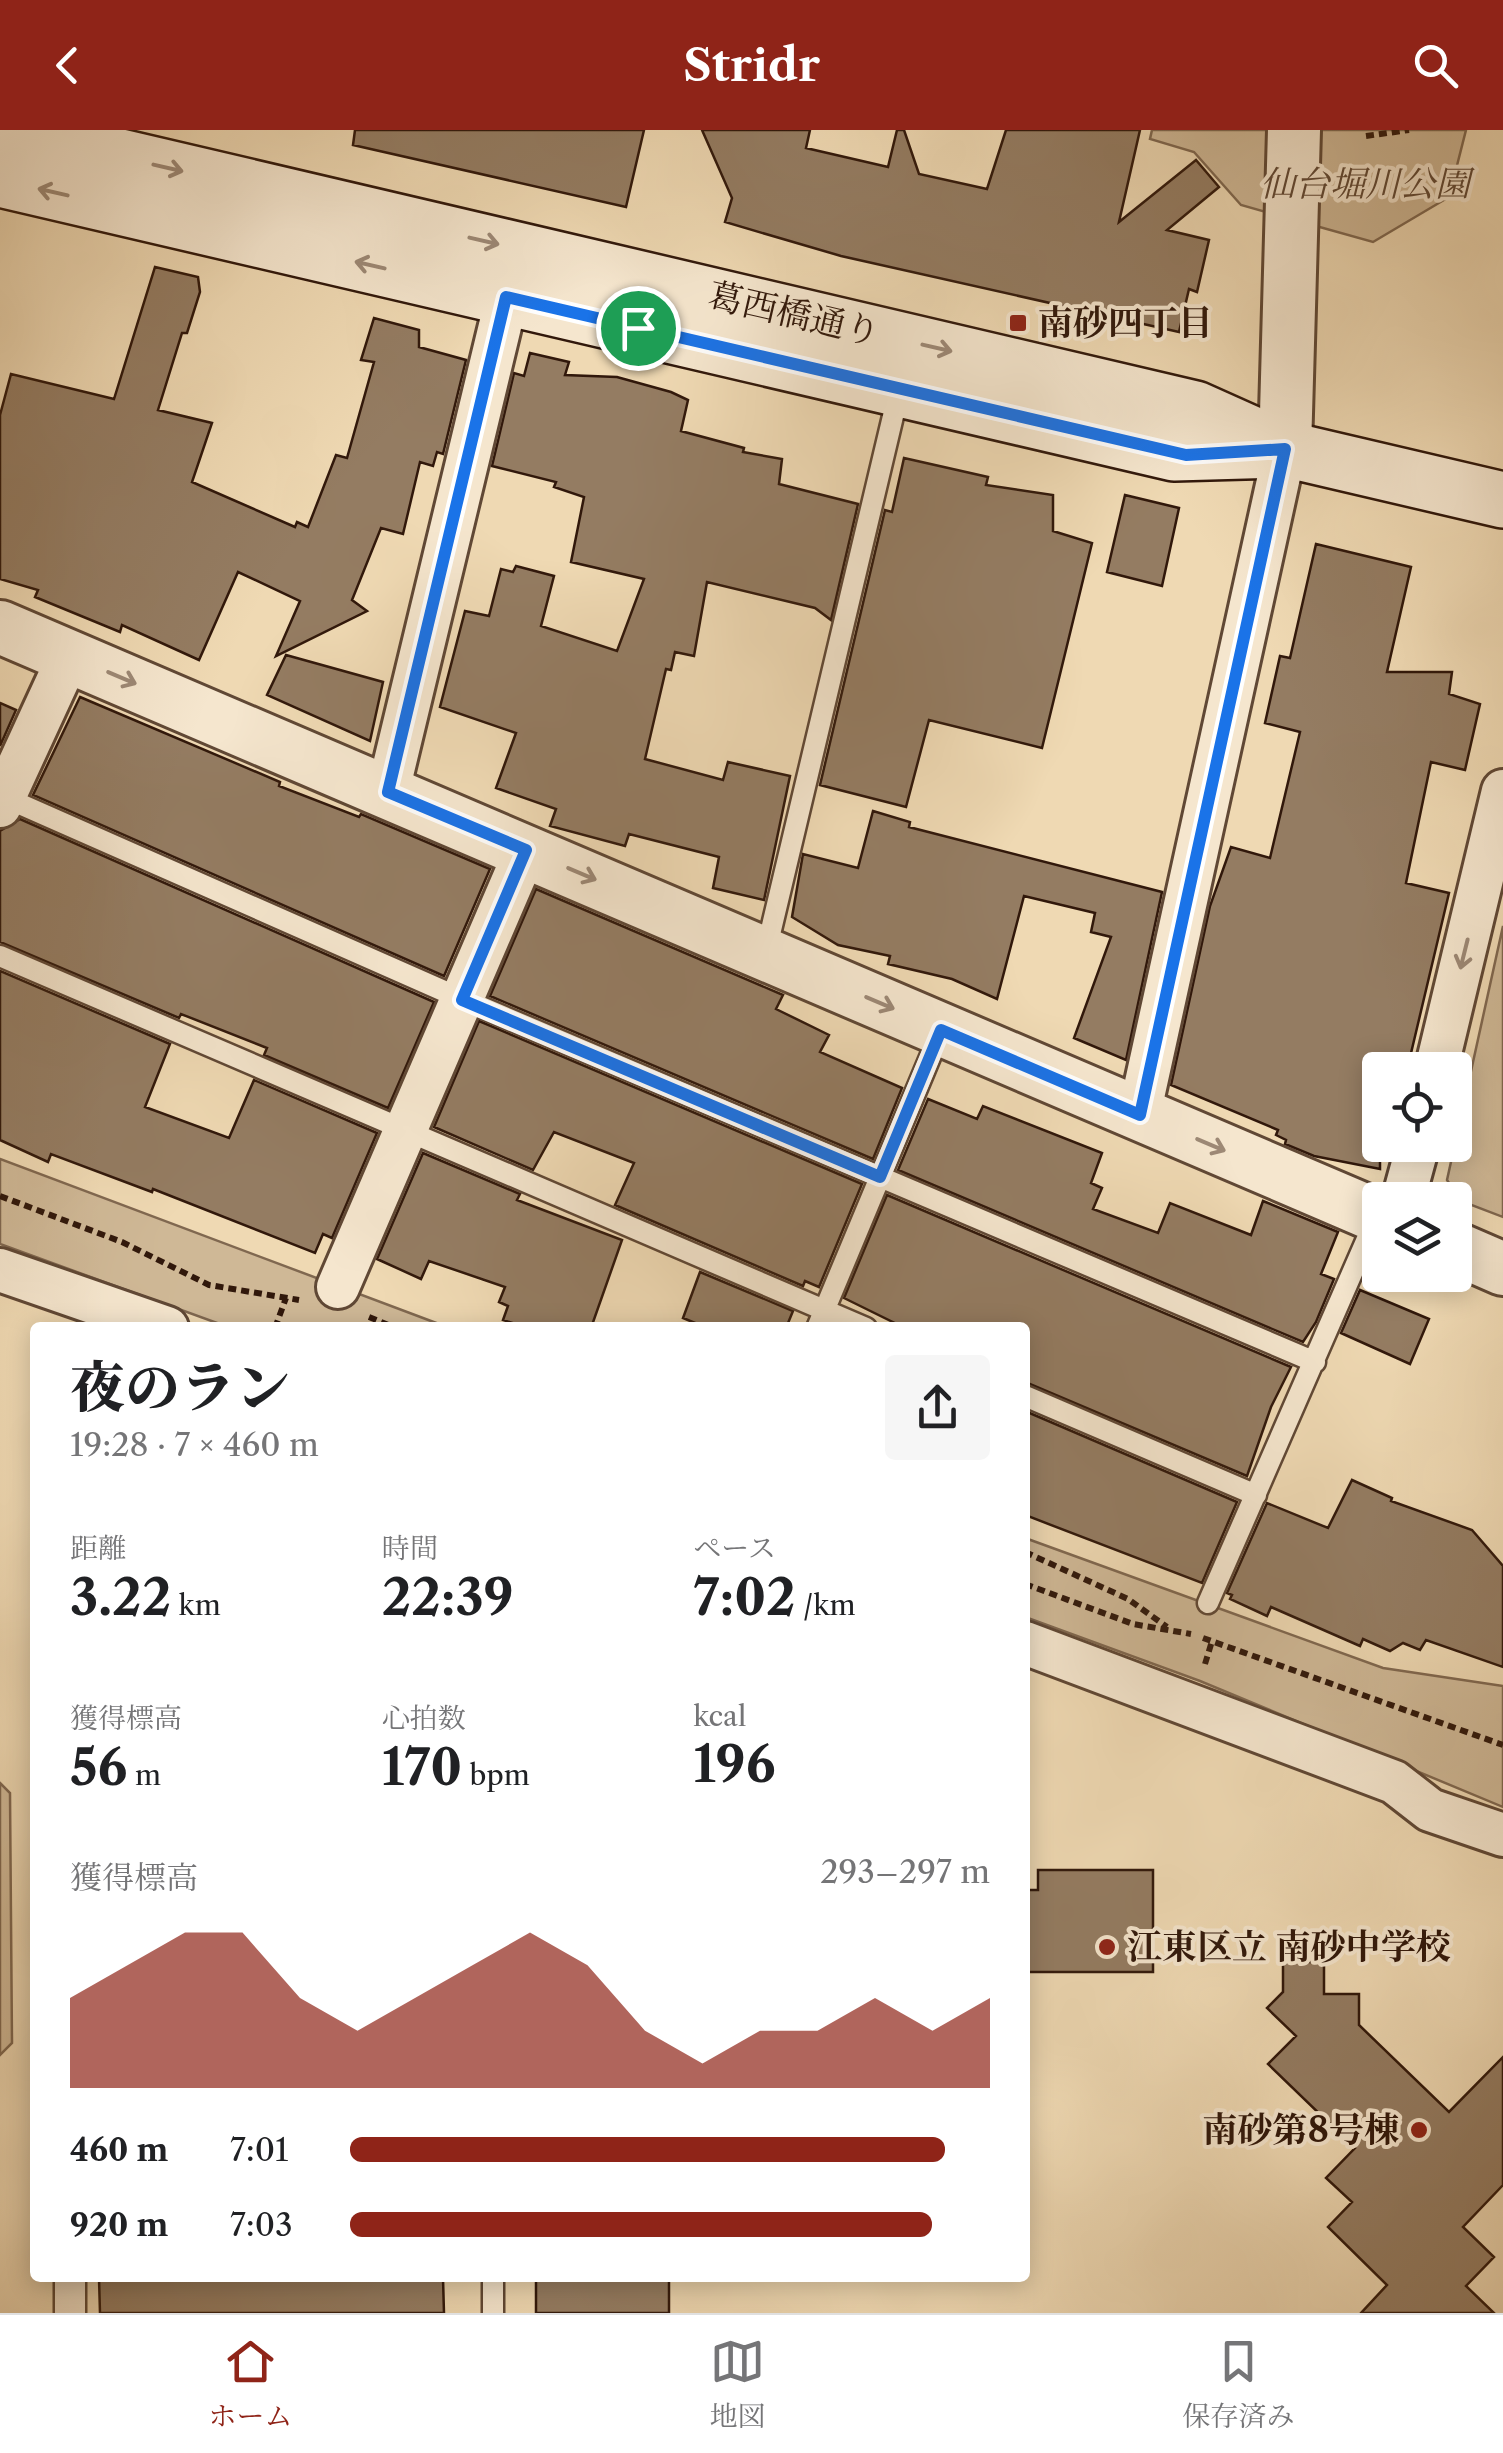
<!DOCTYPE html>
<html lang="ja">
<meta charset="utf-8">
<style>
body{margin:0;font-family:"Libre Caslon Text","Noto Serif JP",serif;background:#f6f6f6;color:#202124;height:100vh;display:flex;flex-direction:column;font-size:38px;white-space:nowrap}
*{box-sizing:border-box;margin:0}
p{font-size:32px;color:#757577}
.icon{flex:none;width:55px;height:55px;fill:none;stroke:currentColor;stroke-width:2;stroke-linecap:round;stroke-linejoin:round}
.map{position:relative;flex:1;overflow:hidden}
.drawer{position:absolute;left:30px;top:1192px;width:1000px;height:960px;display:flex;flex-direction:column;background:#fff;border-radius:10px;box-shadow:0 5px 25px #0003}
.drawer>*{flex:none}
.tools{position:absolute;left:1362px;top:922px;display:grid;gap:20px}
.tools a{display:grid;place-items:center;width:110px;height:110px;border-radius:10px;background:#fff;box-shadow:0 5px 25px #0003;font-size:50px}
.pin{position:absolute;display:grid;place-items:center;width:85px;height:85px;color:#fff;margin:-42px;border:5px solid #fff;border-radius:50%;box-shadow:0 2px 10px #0007}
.round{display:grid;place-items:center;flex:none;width:105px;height:105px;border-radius:10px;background:#f6f6f6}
.summary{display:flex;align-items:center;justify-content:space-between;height:170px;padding:0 40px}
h1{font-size:55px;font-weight:800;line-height:75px}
.metrics{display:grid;grid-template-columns:repeat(3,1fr);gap:15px;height:170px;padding:10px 40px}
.metrics div{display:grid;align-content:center}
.metrics b{font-size:50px;font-weight:800}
.metrics small{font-size:28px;font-weight:400}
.metrics p{font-size:28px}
.chart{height:280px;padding:20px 40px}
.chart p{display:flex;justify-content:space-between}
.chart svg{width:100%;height:180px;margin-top:10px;fill:#8f2418;opacity:.7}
ul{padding:0 40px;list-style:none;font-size:32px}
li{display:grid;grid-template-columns:160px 120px 1fr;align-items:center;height:75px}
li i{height:25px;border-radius:12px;background:#8f2418}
header{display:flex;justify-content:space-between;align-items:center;height:130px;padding:0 40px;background:#8f2418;color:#fff;font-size:45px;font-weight:800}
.dock{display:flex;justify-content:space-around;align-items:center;height:140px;border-top:2px solid #e0e0e0;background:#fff;font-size:28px;color:#757577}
.dock a{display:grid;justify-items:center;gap:5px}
.dock .active{color:#8f2418}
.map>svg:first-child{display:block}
.green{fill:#cfb896;stroke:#806850;stroke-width:2.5}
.building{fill:#947c62;stroke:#31180b;stroke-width:2.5}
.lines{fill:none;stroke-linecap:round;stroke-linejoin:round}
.service-casing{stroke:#604835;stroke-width:25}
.pedestrian-casing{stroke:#604835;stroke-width:35}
.minor-casing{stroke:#604835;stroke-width:48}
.tertiary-casing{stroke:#604835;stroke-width:58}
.secondary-casing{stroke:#31180b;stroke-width:60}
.path{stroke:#31180b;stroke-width:6;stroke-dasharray:8 5;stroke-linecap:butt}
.service{stroke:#f5e6ce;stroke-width:20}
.pedestrian{stroke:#f5e6ce;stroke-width:30}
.minor{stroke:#f5e6ce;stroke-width:42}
.tertiary{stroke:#f5e6ce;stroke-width:52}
.secondary{stroke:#f5e6ce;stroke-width:55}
.oneway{stroke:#9d8976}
.route-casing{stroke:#fff;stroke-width:20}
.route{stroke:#1a73e8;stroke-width:12}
.poi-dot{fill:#8f2418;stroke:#f5e6ce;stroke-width:4}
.labels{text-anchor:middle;stroke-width:8;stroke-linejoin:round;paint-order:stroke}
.park-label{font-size:35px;font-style:italic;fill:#604835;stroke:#f5e6ce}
.street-label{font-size:35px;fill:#31180b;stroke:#f5e6ce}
.poi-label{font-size:35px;font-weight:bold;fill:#31180b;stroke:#f5e6ce;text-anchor:start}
</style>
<header><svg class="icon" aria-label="back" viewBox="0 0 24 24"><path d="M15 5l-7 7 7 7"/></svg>Stridr<svg class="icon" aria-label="search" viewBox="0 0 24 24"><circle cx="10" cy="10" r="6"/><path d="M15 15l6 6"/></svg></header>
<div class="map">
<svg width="1503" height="2183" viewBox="0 0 1503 2183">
<rect width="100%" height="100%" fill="#efd9b3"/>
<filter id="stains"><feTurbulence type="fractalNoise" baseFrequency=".002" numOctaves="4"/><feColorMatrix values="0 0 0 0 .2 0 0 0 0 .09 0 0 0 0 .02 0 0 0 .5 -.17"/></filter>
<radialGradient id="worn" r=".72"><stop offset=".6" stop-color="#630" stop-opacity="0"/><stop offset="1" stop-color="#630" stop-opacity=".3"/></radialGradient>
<path class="green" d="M1152,0H1466L1449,67L1373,112L1241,75L1194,22L1150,9Z
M1503,796V1087L1461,1071L1447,1050Z
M0,1029L447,1197H228L0,1114Z
M1025,1408L1383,1538L1503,1556V1677L1200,1551L1025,1487Z
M0,1653L10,1663L12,1913L0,1925Z"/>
<path class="building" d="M355,0H644L626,77L353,15Z
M702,0H810L806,18L888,37L897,0H904L919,44L987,59L1006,0H1140L1119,92L1196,30L1219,57L1167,100L1209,110L1197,162L1189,159L1179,202L841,126L725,92L732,68Z
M155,137L198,147L200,162L187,203H182L158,280L212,293L192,352L295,397L297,392L308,397L336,325L347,328L374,232L361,230L374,188L419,200V217L466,230L443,324L437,322L433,336L420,332L403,404L381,398L352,470L367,481L276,526L300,471L238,442L199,530L122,495L120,502L35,467L38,460L0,449V285L11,244L114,269Z
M530,223L569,232L565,245L617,247L671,262L688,270L681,301L744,318L743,322L782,329L779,354L858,374L831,490L815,478L707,452L694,526L675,522L671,540L666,539L645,629L723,650L728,632L790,646L764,770L713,758L719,727L629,704L625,716L550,696L556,679L496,658L516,603L440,577L465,481L489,486L501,439L513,442L516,436L554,446L541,496L617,521L644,449L571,432L584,367L554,357L556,352L492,336L514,243L524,246Z
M904,328L988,347L986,355L1053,365V401L1092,413L1042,618L929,590L906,677L820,655L885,380L892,382Z
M1125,365L1179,378L1162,456L1107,442Z
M1316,414L1411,437L1387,542H1452L1449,564L1480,574L1465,640L1431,632L1406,753L1449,763L1407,940H1380V1039L1314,1026L1285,1014L1286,1010L1276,1005L1278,1000L1171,955L1210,776L1231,717L1270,728L1300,602L1265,593L1280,526L1290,528Z
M286,525L383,552L370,611L267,565Z
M80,567L280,652L279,656L359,687L361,684L490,739L444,846L33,665Z
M0,573L16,580L0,616Z
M873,681L910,692L909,697L1162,762L1126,930L1074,908L1111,807L1091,802L1095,783L1024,766L997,869L952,849L888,834L890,826L838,815L792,787L803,724L858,738Z
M20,689L434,872L388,978L264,925L267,918L181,884L179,888L0,812V701Z
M536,759L783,865L776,879L829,905L820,922L902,958L873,1029L490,866Z
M0,841L170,914L145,977L229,1008L254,950L377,1003L332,1108L323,1104L315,1123L153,1059L152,1062L51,1024L48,1032L0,1010Z
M479,891L862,1054L819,1157L805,1151L803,1156L615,1075L634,1033L554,1002L533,1040L434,997Z
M928,969L977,989L983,976L1102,1023L1091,1053L1102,1058L1093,1079L1158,1103L1170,1073L1251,1105L1263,1071L1338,1102L1321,1144L1334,1149L1316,1192L1303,1212L898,1040Z
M423,1023L520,1064L517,1070L622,1110L591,1198H528L503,1190L508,1176L499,1172L505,1157L429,1131L421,1149L377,1129Z
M887,1065L1291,1237L1271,1277L1247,1346L1025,1252V1198H905L844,1168Z
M700,1142L793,1181L786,1198H707L683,1188Z
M1360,1160L1429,1189L1410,1234L1341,1203Z
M1025,1281L1237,1372L1202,1453L1025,1385Z
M1352,1350L1392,1368L1391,1371L1472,1400L1503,1436V1537L1426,1510L1420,1520L1403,1513L1390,1521L1363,1509L1360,1516L1271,1477L1267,1486L1230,1469L1232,1465L1227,1463L1267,1373L1328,1398Z
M1038,1740H1153V1842H1025V1760H1038Z
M1283,1832H1324V1864H1359V1895L1449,1982L1503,1927V2055L1463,2097L1494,2127L1466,2156L1494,2183H1361L1387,2155L1328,2097L1352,2072L1326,2048L1355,2018L1268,1934L1296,1906L1267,1878L1283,1862Z
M99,2148H443L444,2183H100Z
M536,2148H669V2183H536Z"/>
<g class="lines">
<g class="service-casing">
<path id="service" d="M4,667L462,869L1315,1232
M766,821L899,261
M0,826L866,1198
M817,1198L941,901
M1025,1266L1256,1365
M1208,1473L1377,1086
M493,2148V2183"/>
</g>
<g class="pedestrian-casing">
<path id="pedestrian" d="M70,2148V2183"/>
</g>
<g class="minor-casing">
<path id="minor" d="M388,661L507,167
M0,676L69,526
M1436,940L1503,661
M1139,985L1285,319
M1403,1070L1418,1015
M0,1140L167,1198
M338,1157L526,720
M1025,1513L1394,1652L1430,1680L1503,1705"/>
</g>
<g class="tertiary-casing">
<path id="tertiary" d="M1285,319L1294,0
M0,497L1380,1087
M1455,1118L1503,1139"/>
</g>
<g class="secondary-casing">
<path id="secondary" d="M5,0L1195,279L1285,319L1503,370
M0,49L1174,323L1277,320"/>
</g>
<path class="path" d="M1366,6L1409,0
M0,1066L122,1112L209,1155L299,1170
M369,1187L396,1198
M275,1198L286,1168
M1025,1422L1128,1469L1167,1497
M1025,1454L1133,1494L1191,1504
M1203,1508L1503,1615
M1205,1534L1212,1511"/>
<use href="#service" class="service"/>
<use href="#pedestrian" class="pedestrian"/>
<use href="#minor" class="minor"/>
<use href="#tertiary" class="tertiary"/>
<use href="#secondary" class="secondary"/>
</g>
<defs><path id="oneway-shaft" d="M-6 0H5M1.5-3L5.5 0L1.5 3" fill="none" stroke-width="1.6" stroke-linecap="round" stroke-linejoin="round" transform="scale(2.5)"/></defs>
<g class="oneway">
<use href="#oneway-shaft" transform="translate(168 38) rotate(13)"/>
<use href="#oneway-shaft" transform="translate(53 62) rotate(-167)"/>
<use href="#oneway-shaft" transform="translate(484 111) rotate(13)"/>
<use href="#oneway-shaft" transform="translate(370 135) rotate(-167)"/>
<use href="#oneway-shaft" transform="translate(937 218) rotate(13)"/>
<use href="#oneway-shaft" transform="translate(122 548) rotate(23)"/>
<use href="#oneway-shaft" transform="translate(582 744) rotate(23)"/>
<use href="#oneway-shaft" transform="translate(1464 824) rotate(104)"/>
<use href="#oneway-shaft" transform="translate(880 873) rotate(23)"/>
<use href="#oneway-shaft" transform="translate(1211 1015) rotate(23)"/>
</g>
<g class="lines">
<g class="route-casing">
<path id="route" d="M506,167L1186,325L1285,319L1140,985L941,900L880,1047L462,870L526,720L388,662Z"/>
</g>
<use href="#route" class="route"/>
</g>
<g class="poi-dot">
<rect x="1008" y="183" width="20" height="20" rx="5"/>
<circle cx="1107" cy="1817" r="10"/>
<circle cx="1419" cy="2000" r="10"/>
</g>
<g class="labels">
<g class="park-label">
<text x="1365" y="66">仙台堀川公園</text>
</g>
<g class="street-label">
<text transform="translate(794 184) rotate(13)" y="12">葛西橋通り</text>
</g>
<g class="poi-label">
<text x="1038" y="205">南砂四丁目</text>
<text x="1127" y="1829">江東区立 南砂中学校</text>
<text x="1399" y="2012" text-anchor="end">南砂第8号棟</text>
</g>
</g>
<rect width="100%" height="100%" filter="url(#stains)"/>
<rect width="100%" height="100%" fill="url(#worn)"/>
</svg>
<div class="tools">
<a><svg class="icon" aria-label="locate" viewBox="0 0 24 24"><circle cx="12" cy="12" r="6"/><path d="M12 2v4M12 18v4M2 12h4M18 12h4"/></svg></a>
<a><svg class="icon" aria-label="layers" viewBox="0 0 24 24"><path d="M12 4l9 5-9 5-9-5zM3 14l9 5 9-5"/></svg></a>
</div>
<div class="pin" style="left:638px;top:198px;background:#1e9e55"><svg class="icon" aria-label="arrive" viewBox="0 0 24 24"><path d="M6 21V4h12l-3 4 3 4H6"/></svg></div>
<section class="drawer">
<div class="summary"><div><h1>夜のラン</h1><p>19:28 · 7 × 460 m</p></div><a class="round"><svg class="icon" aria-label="share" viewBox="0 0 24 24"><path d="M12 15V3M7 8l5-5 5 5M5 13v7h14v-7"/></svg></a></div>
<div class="metrics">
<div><p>距離</p><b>3.22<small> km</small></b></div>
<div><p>時間</p><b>22:39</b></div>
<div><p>ペース</p><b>7:02<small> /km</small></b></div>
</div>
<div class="metrics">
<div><p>獲得標高</p><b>56<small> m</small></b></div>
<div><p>心拍数</p><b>170<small> bpm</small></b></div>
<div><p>kcal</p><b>196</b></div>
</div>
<div class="chart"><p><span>獲得標高</span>293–297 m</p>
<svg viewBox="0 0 160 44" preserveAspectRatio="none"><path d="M0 44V22L10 14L20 6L30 6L40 22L50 30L60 22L70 14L80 6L90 14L100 30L110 38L120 30L130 30L140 22L150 30L160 22V44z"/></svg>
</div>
<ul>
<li><b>460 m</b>7:01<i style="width:93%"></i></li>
<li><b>920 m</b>7:03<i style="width:91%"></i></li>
</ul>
</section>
</div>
<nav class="dock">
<a class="active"><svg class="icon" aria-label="home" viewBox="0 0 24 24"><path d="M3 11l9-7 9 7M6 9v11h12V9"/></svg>ホーム</a>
<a><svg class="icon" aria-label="map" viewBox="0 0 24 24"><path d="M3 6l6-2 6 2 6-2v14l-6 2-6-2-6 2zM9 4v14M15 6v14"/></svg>地図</a>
<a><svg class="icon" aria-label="saved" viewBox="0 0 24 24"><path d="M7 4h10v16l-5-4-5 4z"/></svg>保存済み</a>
</nav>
